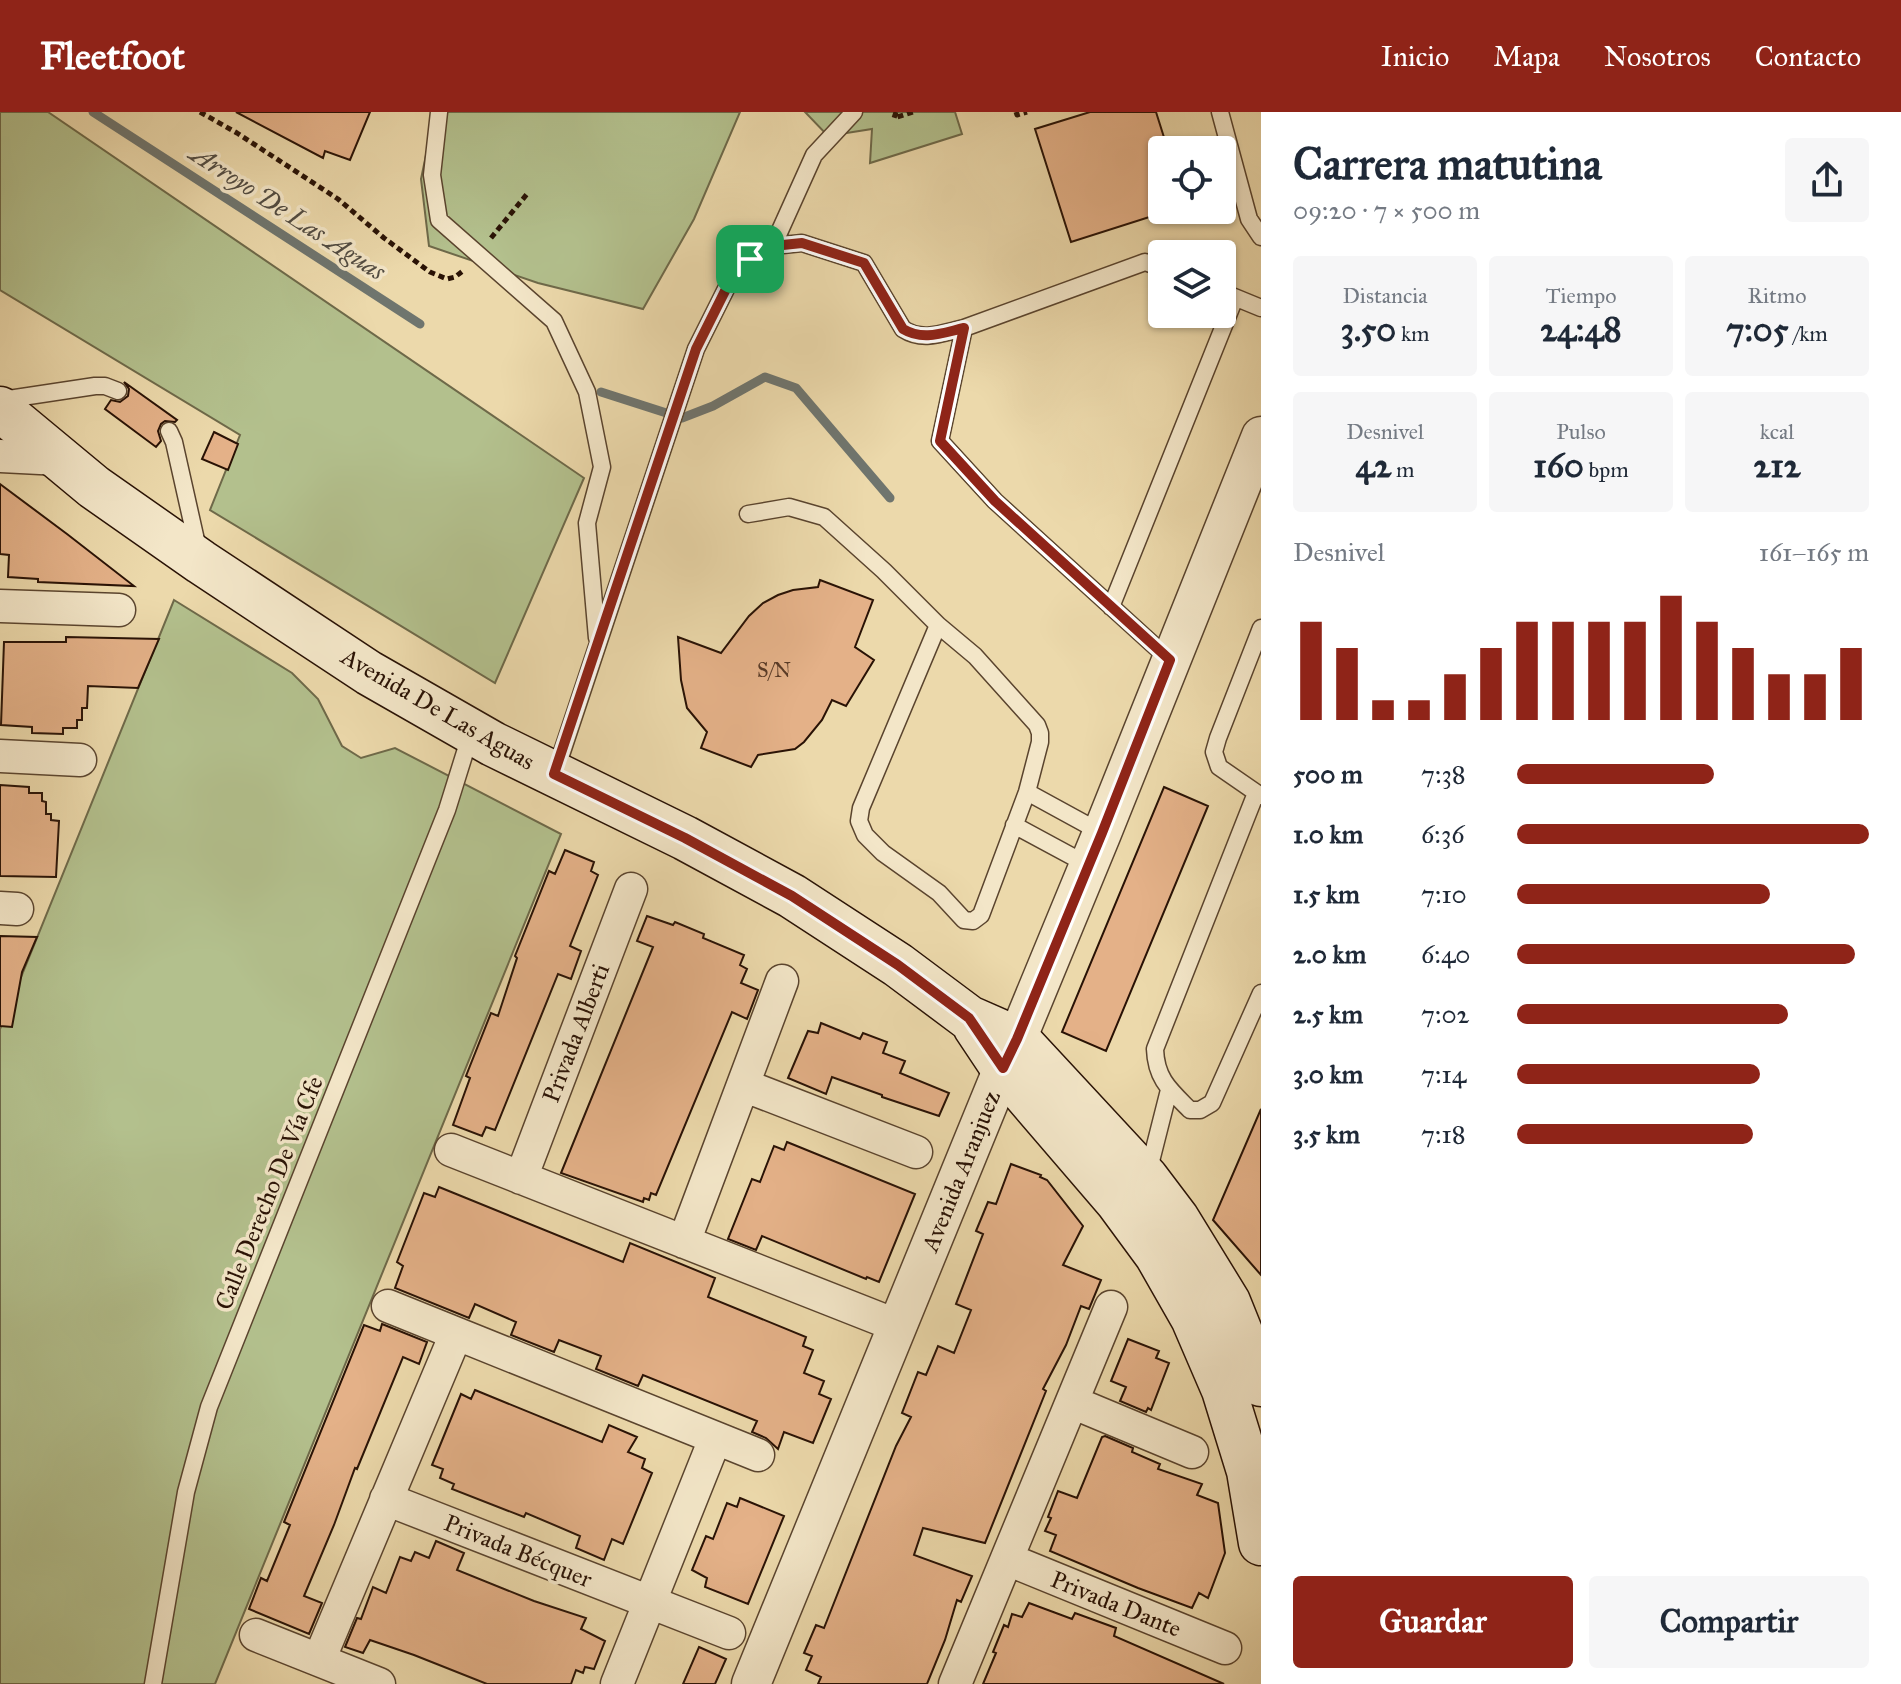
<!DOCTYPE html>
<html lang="es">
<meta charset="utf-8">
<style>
body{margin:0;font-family:"IM FELL Great Primer",serif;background:#f6f6f7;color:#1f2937;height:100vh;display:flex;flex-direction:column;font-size:30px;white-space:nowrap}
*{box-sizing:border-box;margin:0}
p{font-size:26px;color:#747a83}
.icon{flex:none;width:44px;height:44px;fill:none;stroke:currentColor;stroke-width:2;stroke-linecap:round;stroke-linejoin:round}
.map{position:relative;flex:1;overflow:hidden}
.side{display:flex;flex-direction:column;background:#fff;width:640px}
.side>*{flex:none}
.fabs{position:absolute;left:1148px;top:24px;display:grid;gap:16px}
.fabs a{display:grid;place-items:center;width:88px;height:88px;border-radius:8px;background:#fff;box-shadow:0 2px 6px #0004;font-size:40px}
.pin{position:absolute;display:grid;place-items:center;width:68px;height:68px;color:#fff;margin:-34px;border-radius:16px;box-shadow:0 4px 12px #0006}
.round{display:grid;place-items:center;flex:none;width:84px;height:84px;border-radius:8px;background:#f6f6f7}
.headline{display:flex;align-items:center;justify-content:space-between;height:136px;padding:0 32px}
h1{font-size:44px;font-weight:700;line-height:60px}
.figures{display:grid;grid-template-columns:repeat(3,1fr);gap:12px;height:136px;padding:8px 32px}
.figures div{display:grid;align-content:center;border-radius:8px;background:#f6f6f7;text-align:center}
.figures b{font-size:34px;font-weight:700}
.figures small{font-size:22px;font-weight:400}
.figures p{font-size:22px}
.chart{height:224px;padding:16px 32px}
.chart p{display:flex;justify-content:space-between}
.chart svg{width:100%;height:144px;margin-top:8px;stroke:#8f2418;stroke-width:6}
.cta{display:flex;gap:16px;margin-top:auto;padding:16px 32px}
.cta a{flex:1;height:92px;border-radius:8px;background:#8f2418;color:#fff;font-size:32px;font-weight:700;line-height:92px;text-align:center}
.cta a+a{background:#f6f6f7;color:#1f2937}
ul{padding:0 32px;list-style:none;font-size:26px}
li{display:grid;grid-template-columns:128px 96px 1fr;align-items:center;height:60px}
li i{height:20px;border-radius:10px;background:#8f2418}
header{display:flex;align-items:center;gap:48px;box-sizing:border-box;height:112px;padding:0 40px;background:#8f2418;color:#fff}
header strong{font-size:38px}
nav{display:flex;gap:44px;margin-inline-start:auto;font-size:28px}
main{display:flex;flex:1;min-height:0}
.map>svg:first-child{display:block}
.green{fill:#b3c08d;stroke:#6e6949;stroke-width:2}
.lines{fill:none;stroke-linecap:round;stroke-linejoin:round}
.stream{stroke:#6f756e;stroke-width:9}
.building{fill:#e4b188;stroke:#291205;stroke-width:2}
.service-casing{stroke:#5a442e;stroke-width:19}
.minor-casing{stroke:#5a442e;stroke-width:35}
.tertiary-casing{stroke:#5a442e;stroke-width:41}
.secondary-casing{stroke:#291205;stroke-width:47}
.path{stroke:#291205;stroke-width:5;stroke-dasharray:6 4;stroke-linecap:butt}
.service{stroke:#f3e6c8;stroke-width:16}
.minor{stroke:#f3e6c8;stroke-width:32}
.tertiary{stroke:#f3e6c8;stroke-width:38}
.secondary{stroke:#f3e6c8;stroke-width:44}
.route-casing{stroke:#fff;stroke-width:16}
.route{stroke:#8f2418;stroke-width:10}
.labels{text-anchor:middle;stroke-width:7;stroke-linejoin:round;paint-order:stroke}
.number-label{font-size:20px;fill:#583a26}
.street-label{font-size:24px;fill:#291205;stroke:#f3e6c8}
.water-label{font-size:26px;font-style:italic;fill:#524c42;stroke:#f3e6c8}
</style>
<header>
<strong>Fleetfoot</strong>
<nav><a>Inicio</a><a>Mapa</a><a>Nosotros</a><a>Contacto</a></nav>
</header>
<main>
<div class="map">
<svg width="1261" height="1572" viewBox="0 0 1261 1572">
<rect width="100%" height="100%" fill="#ecd9ab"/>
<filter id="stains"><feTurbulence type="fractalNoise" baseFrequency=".0025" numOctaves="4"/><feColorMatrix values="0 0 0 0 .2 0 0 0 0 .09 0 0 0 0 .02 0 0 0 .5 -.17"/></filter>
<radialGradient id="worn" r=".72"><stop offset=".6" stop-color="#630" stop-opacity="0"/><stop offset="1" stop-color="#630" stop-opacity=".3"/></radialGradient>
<path class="green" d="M0,0H48L584,366L495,571L210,398L240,323L0,178Z
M435,0H740L694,107L643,197L538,171L429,134L421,67Z
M805,0H955L962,22L870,51L872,17L828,24Z
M174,488L292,561L318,587L342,634L361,646L395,636L561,722L215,1572H0V917Z"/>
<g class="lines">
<path class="stream" d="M93,0L420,212
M601,280L682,306L713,294L765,265L796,276L890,386"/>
</g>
<path class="building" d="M236,0H370L350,48L325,39L323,46Z
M1090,0H1156L1168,38H1162V101L1071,130L1035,17Z
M124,270L177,308L175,310L165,309L161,312L158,319L161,329L156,335L105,297L111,288L120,290L128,284L129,277Z
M214,320L238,332L228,358L202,347Z
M0,372L67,422L134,474L38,470V467L8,465L9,443L0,442Z
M820,468L873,488L855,535L874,548L846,594L832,588L822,608L804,630L795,637L758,643L751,655L701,636L707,620L687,596L681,568L678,525L721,541L749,504L763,491L778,483L793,478L818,475Z
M66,525L159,527L138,576L88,574L87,596H82V608H77V616H63V622L32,621V615L1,613L4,530H66Z
M0,673L29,675V681H42V689L46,690V702H51V708L59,709L56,765L0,764Z
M1164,675L1208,694L1106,939L1062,920Z
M565,738L594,750L591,759L598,763L570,834L581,839L571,867L558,862L495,1018L486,1015L482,1024L453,1013L470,966L466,964L491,901L498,904L517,846L515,844L549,759L555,762Z
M647,804L673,813L675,810L704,822L703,826L744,843L740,853L747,857L741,871L758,878L747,907L732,900L656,1083L651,1081L649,1088L644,1086L643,1090L561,1061L653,835L637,829Z
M0,824L37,825L22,860L12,915L0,914Z
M821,911L860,927L863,921L887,930L883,941L905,949L900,961L949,981L939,1004L882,985V983L832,965L826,982L788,966L808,919L818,921Z
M1261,997V1163L1213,1108Z
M787,1030L915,1082L879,1170L867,1165L866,1167L762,1124L756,1138L728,1127L752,1067L760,1070L774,1034L784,1038Z
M1011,1052L1041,1063L1040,1065L1047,1068L1083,1114L1063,1153L1101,1168L1089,1197L1081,1194L1066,1233L1043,1277L1046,1279L985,1431L923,1416L914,1443L972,1464L961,1490L957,1488L945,1528L927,1572H818L821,1565L806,1558L812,1544L804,1541L816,1513L824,1516L896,1334L911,1305L902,1301L918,1260L926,1263L938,1234L954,1241L971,1198L956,1192L983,1122L976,1119L988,1090L996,1092Z
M439,1075L623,1150L630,1131L715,1166L708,1185L806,1225L803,1234L813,1238L804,1261L824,1269L819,1282L831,1287L813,1331L784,1320L778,1337L766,1326L752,1320L757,1309L643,1263L638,1274L596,1257L601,1244L559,1228L554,1240L511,1223L516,1210L475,1192L469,1206L395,1176L403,1154L397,1150L424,1081L435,1085Z
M382,1212L427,1230L419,1252L403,1245L357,1357L355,1356L334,1413L304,1484L322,1491L309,1522L249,1497L261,1466L267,1469L290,1413L284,1410L364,1213L380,1219Z
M1128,1227L1159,1239L1156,1246L1169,1251L1151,1298L1148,1296L1146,1300L1120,1289L1126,1275L1111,1269Z
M475,1278L602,1330L609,1313L637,1325L628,1340L645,1347L642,1356L652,1361L623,1432L612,1427L604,1448L576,1436L580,1424L526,1401L524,1405L452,1377L454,1372L440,1366L443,1357L432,1353L461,1282L471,1287Z
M1105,1324L1133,1336L1132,1340L1160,1352L1158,1357L1202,1372L1197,1383L1218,1391L1225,1441L1208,1486L1199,1481L1192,1496L1138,1476L1050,1439L1056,1423L1045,1419L1051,1406L1048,1405L1058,1379L1077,1386L1102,1325Z
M740,1386L784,1404L748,1492L705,1475L707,1466L692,1458L706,1424L713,1427L727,1391L737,1395Z
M436,1429L464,1441L457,1458L534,1489L586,1506L581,1517L605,1529L594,1557L585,1555L583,1561L576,1558L571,1572H487L414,1543L370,1528L363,1541L345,1535L357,1506L361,1507L373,1475L386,1481L400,1445L411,1449L415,1440L429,1446Z
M1029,1491L1072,1507L1075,1501L1116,1516L1114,1524L1224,1572H983L996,1541L993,1540L1004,1513L1008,1515L1012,1502L1022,1505Z
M699,1535L726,1547L715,1572H683Z"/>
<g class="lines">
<g class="service-casing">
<path id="service" d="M439,0L432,63L439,108L554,209L587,280L602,355L587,411L597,526
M1220,0L1249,107L1261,125
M773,134L814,43L854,0
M1162,156L1145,150L964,216L940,329L995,389L1170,548
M1222,180L1261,196
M2,288L95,274H105L118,279
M169,319L174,330L198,437
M748,402L789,395L824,405L884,459L938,513
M1111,495L1235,186
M938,513L975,544L1037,613L1040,621V630L1027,680L981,803L973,809L964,808L939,781L883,741L865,723L859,709L861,696Z
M1261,516L1218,626L1214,640L1219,655L1261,684
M555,661L696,237L731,167L750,147L773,134L802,131L864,151L903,217C923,230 942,221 964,216
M1027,680L1102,721
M1256,681L1155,937C1156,967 1170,978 1190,998H1200L1212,991L1261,881
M1014,713L1088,753
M1148,1061L1169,978
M153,1572L186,1380L209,1295L447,698L471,621"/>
</g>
<g class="minor-casing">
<path id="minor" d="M0,344L60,347
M0,494L119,498
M0,644L80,648
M0,796L17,797
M743,973L916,1040
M451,1038L898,1214
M521,1066L631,777
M684,1130L782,869
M388,1194L758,1343
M1072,1290L1192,1340
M386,1387L729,1521
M1007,1447L1225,1536
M256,1523L379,1572
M319,1548L456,1222
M617,1572L715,1327
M955,1572L1111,1195"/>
</g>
<g class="tertiary-casing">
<path id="tertiary" d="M751,1572L1003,956L1017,927L1102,721L1261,324"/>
</g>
<g class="secondary-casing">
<path id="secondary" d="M0,297L94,375L201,450L369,561L493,632L685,726L792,784L898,853L969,906L1017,927L1146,1066L1177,1107L1228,1190L1261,1272
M975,914L1003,956L1118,1090L1157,1143L1193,1206L1224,1278L1249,1359L1261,1431"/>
</g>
<path class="path" d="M200,0L237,21L338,87L384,126L430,160L447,167L455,165L464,158
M896,0L894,6L913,0
M1016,0L1017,3L1027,0
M491,126L527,82"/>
<use href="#service" class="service"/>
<use href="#minor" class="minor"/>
<use href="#tertiary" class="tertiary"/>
<use href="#secondary" class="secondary"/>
</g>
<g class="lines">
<g class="route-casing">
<path id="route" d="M802,131L864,151L903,217C923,229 942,221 964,216L940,329L995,389L1170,548L1102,721L1017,927L1003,956L969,906L898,853L792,784L685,726L554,662L696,237L731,167L750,147L773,134Z"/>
</g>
<use href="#route" class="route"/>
</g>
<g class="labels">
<g class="number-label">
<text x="774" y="565">S/N</text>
</g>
<g class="street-label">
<text transform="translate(438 597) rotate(30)" y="8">Avenida De Las Aguas</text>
<text transform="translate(576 921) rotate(-69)" y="8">Privada Alberti</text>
<text transform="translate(961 1059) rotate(-68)" y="8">Avenida Aranjuez</text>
<text transform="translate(269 1081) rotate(-68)" y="8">Calle Derecho De Vía Cfe</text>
<text transform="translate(518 1439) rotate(22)" y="8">Privada Bécquer</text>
<text transform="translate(1116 1492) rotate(22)" y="8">Privada Dante</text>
</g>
<g class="water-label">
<text transform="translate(288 100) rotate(33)" y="9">Arroyo De Las Aguas</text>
</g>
</g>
<rect width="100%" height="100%" filter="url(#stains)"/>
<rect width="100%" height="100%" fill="url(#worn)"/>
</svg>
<div class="fabs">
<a><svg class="icon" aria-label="locate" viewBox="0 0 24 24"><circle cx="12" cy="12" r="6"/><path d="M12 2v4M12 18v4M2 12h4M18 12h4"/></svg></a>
<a><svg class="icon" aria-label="layers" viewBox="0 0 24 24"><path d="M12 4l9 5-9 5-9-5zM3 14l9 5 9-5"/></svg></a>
</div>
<div class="pin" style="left:750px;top:147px;background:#1e9e55"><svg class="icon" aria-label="arrive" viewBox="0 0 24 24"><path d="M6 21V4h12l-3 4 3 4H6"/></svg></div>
</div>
<section class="side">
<div class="headline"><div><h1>Carrera matutina</h1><p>09:20 · 7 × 500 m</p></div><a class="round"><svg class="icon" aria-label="share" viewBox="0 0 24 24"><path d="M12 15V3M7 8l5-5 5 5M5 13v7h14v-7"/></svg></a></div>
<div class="figures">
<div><p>Distancia</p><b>3.50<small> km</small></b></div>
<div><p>Tiempo</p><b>24:48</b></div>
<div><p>Ritmo</p><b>7:05<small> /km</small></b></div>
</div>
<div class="figures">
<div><p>Desnivel</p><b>42<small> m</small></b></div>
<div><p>Pulso</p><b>160<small> bpm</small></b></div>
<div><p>kcal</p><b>212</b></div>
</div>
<div class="chart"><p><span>Desnivel</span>161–165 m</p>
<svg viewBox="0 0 160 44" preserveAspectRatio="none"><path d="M5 44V14M15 44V22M25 44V38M35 44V38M45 44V30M55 44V22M65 44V14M75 44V14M85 44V14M95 44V14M105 44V6M115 44V14M125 44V22M135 44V30M145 44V30M155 44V22"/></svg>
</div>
<ul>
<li><b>500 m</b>7:38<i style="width:56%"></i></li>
<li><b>1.0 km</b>6:36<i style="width:100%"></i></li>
<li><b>1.5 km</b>7:10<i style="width:72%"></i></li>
<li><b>2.0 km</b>6:40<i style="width:96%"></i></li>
<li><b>2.5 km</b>7:02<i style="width:77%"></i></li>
<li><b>3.0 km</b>7:14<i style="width:69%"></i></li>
<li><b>3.5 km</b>7:18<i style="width:67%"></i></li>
</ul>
<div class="cta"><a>Guardar</a><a>Compartir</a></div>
</section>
</main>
